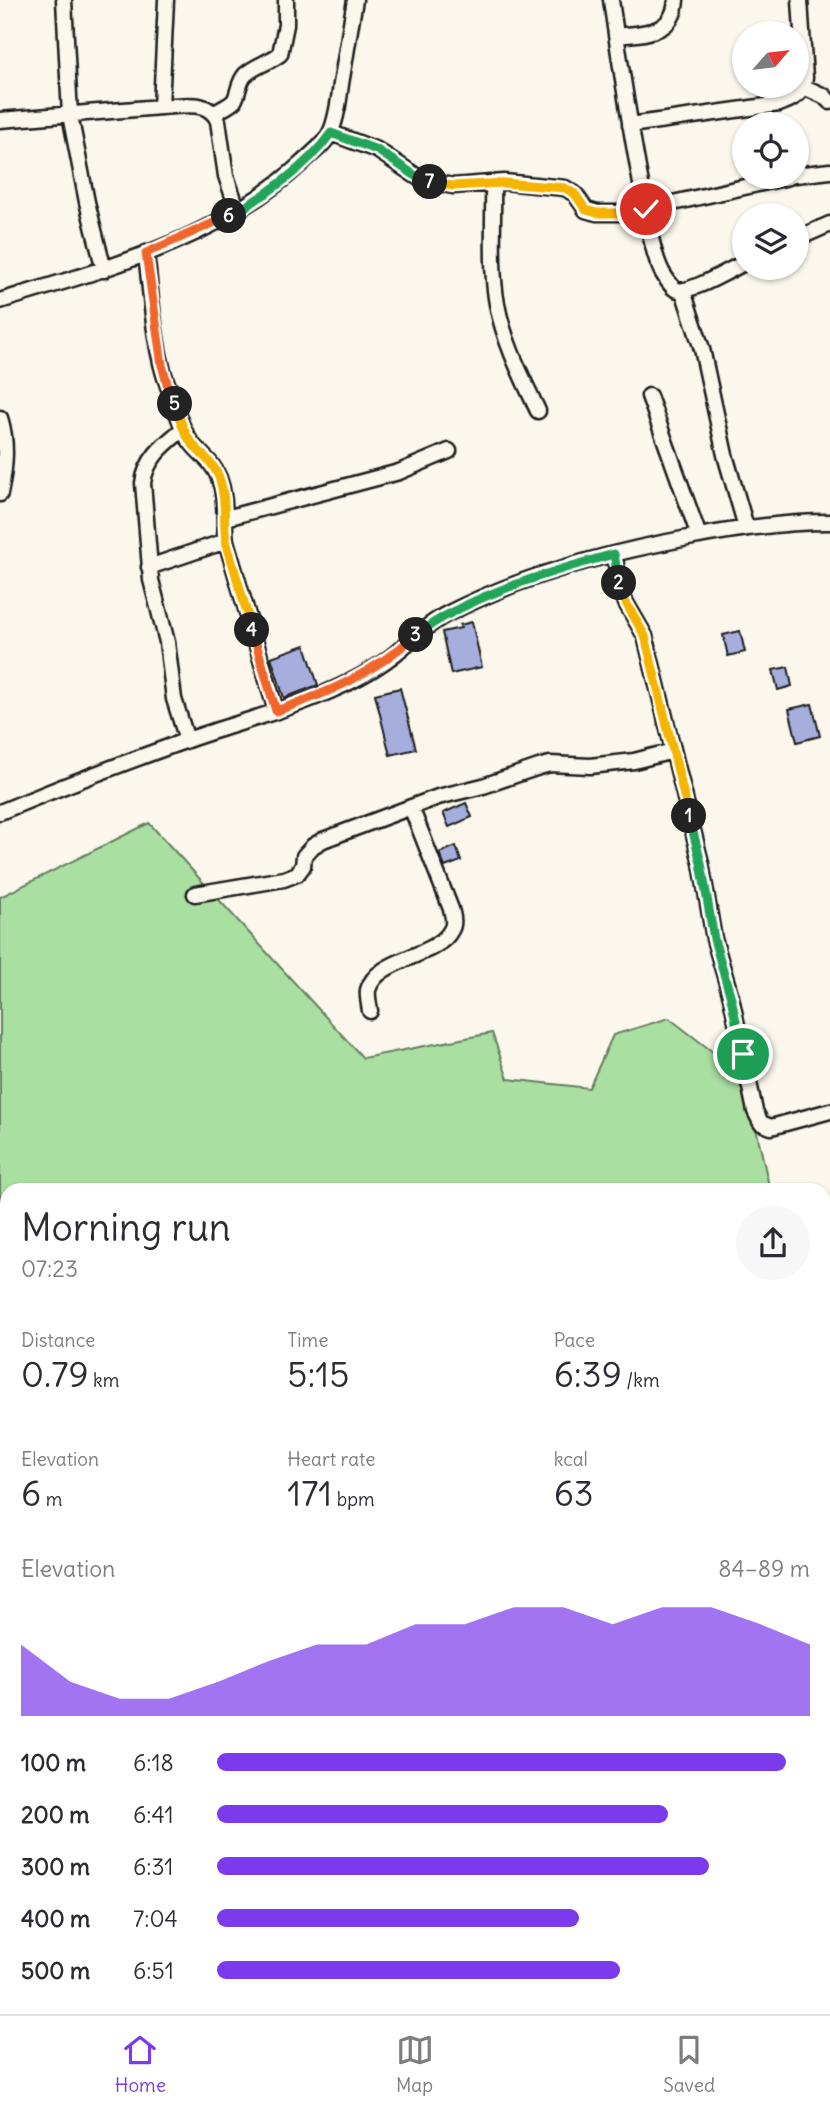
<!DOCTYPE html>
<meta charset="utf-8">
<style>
body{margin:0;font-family:Delius,sans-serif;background:#f7f7f7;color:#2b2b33;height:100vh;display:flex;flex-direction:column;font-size:26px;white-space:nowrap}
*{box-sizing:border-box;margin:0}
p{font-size:23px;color:#7c7c81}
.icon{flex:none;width:38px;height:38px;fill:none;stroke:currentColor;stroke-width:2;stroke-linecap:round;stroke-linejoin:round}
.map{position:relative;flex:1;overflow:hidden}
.details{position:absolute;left:0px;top:1183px;width:831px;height:831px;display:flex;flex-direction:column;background:#fff;border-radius:21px 21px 0 0;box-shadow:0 2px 5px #0004}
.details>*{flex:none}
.needle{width:46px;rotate:62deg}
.fabs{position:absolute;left:732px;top:21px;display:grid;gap:14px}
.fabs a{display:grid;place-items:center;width:77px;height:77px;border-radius:50%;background:#fff;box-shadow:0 2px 5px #0004;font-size:35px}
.pin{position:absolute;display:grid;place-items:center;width:60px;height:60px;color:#fff;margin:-30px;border:4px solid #fff;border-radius:50%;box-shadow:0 2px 7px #0007}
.km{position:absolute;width:35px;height:35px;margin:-18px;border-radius:50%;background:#222;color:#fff;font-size:19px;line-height:35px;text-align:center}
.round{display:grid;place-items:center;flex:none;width:74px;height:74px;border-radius:37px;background:#f7f7f7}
.summary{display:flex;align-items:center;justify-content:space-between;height:119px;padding:0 21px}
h1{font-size:38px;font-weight:600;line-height:52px}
.figures{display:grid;grid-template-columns:repeat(3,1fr);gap:10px;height:119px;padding:7px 21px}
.figures div{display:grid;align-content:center}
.figures b{font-size:35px;font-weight:600}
.figures small{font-size:19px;font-weight:400}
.figures p{font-size:19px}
.chart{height:196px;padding:14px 21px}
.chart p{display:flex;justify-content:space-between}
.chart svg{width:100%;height:126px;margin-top:7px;fill:#7c3aed;opacity:.7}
ul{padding:0 21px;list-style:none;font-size:23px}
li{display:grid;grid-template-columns:112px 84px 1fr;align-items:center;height:52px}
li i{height:18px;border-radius:9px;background:#7c3aed}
.tabs{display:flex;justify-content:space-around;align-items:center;height:98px;border-top:2px solid #e1e1e2;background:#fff;font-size:19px;color:#7c7c81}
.tabs a{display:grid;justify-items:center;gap:4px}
.tabs .current{color:#7c3aed}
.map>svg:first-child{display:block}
.green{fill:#aadfa2;stroke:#637e5f;stroke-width:2}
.building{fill:#a6aede;stroke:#1c1c1c;stroke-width:2}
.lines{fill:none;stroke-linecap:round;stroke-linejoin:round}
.street-casing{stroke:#1c1c1c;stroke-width:19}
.path{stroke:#1c1c1c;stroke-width:2.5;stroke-dasharray:2 5;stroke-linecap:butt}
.street{stroke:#fbf7ec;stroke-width:14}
.split-1-casing{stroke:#fff;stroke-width:14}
.split-2-casing{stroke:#fff;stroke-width:14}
.split-3-casing{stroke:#fff;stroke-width:14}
.split-4-casing{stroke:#fff;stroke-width:14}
.split-5-casing{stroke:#fff;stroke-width:14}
.split-6-casing{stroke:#fff;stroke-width:14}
.split-7-casing{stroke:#fff;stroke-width:14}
.split-8-casing{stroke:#fff;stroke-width:14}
.split-1{stroke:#22a559;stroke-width:9}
.split-2{stroke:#f5b400;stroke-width:9}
.split-3{stroke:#22a559;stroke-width:9}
.split-4{stroke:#f0652b;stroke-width:9}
.split-5{stroke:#f5b400;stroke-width:9}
.split-6{stroke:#f0652b;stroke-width:9}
.split-7{stroke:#22a559;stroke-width:9}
.split-8{stroke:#f5b400;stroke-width:9}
</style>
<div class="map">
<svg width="830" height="2014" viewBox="0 0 830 2014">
<rect width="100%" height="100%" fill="#fbf7ec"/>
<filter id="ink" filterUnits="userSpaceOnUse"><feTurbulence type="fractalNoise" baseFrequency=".0143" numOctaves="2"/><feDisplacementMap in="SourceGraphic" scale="14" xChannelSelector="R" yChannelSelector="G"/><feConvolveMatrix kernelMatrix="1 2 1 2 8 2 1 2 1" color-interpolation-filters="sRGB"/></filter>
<g filter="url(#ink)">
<path class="green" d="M149,823L363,1058L492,1033L508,1079L589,1088L613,1035L669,1018L739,1072L754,1119L770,1190H7V1241L0,1224V897Z
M824,1430L830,1455V1632L824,1634Z
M269,2007H569L568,2014H272Z"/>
<path class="building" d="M472,622L482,667L451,674L442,632L461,628L460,625Z
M740,631L745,652L728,656L723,635Z
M305,645L318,685L284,698L271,657Z
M788,667L792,686L778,690L773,670Z
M400,688L416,749L390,755L375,694Z
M812,704L820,736L797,742L789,709Z
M466,803L472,817L449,827L443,813Z
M456,846L461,861L445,867L439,853Z"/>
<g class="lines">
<g class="street-casing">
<path id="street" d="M64,0L70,115L87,202L104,270
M611,0C620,63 630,126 642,189C647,214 651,250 662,272C665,277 671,286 675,289C687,296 731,269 744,263
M616,36C643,33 674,35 676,0
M804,87L824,96L830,102
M161,107L166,0
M215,113C221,109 229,106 234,101C239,93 238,83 245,75C254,66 270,62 280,54L286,25V0
M0,120L173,106C191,105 210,102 218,121L226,176L238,211
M630,125L779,104C793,99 804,94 805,78L800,0
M331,133L377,150L422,180L453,186L504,182L565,188L575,194L586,210L597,213H620L646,209L789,177
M796,175L830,171
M493,183C494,222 490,266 497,304C504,342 522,377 538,411
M796,239L830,224
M146,253C151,293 154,350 168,386C174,402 180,427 190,441C200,455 212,460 219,478C227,499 223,520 226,541L276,711
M683,291L702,349L725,455L746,527
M0,301C105,269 220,239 303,162C312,153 326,144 331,131C337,117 339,100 341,84C346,56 350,28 355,0
M649,396L699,536
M0,418C8,443 5,469 0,494
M183,429C165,444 146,458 143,483L151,580L167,642L174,699L187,740
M226,518L399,472L449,451
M614,554L620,587L626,603L645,636L701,863L714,939L731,997L755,1111L761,1123L771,1127L830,1111
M149,567L226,541
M0,812C63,786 128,761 193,738C234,724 277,713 318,696C343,686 370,673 392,656C410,642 426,625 447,614C521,576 606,553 688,538C735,529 782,522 830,522
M195,894L284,879L297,874L303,866L304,856L313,846L323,840L438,797L483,786L539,767L550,764L590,766L634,761L673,751
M370,1011C369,1004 367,996 368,990C376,958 437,958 451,930C455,924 453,916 451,909L411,807
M824,2006H830
M655,2014L663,2009L771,2007"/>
</g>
<path class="path" d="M0,1956L7,1954"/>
<use href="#street" class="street"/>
</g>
</g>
<g class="lines" filter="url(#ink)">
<g class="split-1-casing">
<path id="split-1" d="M689,816L701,863L714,939L731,998L743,1054"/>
</g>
<g class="split-2-casing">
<path id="split-2" d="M619,583L626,603L645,636L689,816"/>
</g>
<g class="split-3-casing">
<path id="split-3" d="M416,635C467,596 552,571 614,554L619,583"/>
</g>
<g class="split-4-casing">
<path id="split-4" d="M252,630L276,711C331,692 372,674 416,635"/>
</g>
<g class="split-5-casing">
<path id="split-5" d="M175,404C179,416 182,429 189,439C199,455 211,458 219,477C227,499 223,520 226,541L252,630"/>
</g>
<g class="split-6-casing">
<path id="split-6" d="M175,404L167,383L162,365L146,253L229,216"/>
</g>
<g class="split-7-casing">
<path id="split-7" d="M229,216C264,197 308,166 331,133L377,150L422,180L430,182"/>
</g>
<g class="split-8-casing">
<path id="split-8" d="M430,182L453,186L504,183L565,188L575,194L586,210L597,213H620L646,209"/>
</g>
<use href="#split-1" class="split-1"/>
<use href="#split-2" class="split-2"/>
<use href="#split-3" class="split-3"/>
<use href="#split-4" class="split-4"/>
<use href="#split-5" class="split-5"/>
<use href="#split-6" class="split-6"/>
<use href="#split-7" class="split-7"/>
<use href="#split-8" class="split-8"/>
</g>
</svg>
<div class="fabs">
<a><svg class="needle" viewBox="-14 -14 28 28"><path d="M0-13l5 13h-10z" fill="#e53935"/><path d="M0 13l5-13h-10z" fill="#7c7c81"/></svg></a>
<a><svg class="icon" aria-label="locate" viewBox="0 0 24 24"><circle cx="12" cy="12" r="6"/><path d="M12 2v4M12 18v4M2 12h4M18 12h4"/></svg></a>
<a><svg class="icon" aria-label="layers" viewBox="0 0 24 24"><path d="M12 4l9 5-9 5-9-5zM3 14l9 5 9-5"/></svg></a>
</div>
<div class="pin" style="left:743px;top:1054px;background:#1e9e55"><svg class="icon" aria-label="arrive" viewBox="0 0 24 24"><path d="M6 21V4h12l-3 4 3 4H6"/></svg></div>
<div class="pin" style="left:646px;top:209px;background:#d93025"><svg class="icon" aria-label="check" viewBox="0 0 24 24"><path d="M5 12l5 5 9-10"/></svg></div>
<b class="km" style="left:689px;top:816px">1</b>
<b class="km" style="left:619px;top:583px">2</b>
<b class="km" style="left:416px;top:635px">3</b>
<b class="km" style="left:252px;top:630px">4</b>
<b class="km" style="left:175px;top:404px">5</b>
<b class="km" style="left:229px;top:216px">6</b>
<b class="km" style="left:430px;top:182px">7</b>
<section class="details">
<div class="summary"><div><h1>Morning run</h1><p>07:23</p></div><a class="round"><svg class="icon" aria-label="share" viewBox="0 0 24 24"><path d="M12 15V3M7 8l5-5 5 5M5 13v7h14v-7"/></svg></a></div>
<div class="figures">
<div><p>Distance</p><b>0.79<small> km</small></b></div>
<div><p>Time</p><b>5:15</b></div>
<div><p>Pace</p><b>6:39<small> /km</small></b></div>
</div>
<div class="figures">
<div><p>Elevation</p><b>6<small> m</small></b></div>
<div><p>Heart rate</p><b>171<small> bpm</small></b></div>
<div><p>kcal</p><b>63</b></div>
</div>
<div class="chart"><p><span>Elevation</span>84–89 m</p>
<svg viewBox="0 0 160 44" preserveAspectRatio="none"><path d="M0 44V19L10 32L20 38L30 38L40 32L50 25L60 19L70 19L80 12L90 12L100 6L110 6L120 12L130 6L140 6L150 12L160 19V44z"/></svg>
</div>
<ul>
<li><b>100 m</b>6:18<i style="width:96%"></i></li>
<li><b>200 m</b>6:41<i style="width:76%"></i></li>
<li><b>300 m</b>6:31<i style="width:83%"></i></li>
<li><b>400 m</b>7:04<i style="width:61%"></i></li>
<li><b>500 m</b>6:51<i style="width:68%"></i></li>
</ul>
</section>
</div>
<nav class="tabs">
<a class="current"><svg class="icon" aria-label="home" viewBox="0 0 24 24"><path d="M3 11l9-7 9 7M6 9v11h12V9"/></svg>Home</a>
<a><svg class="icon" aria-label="map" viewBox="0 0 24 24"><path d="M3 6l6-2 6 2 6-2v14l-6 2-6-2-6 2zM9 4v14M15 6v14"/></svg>Map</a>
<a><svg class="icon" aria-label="saved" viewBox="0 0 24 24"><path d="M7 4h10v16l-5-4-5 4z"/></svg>Saved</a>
</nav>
